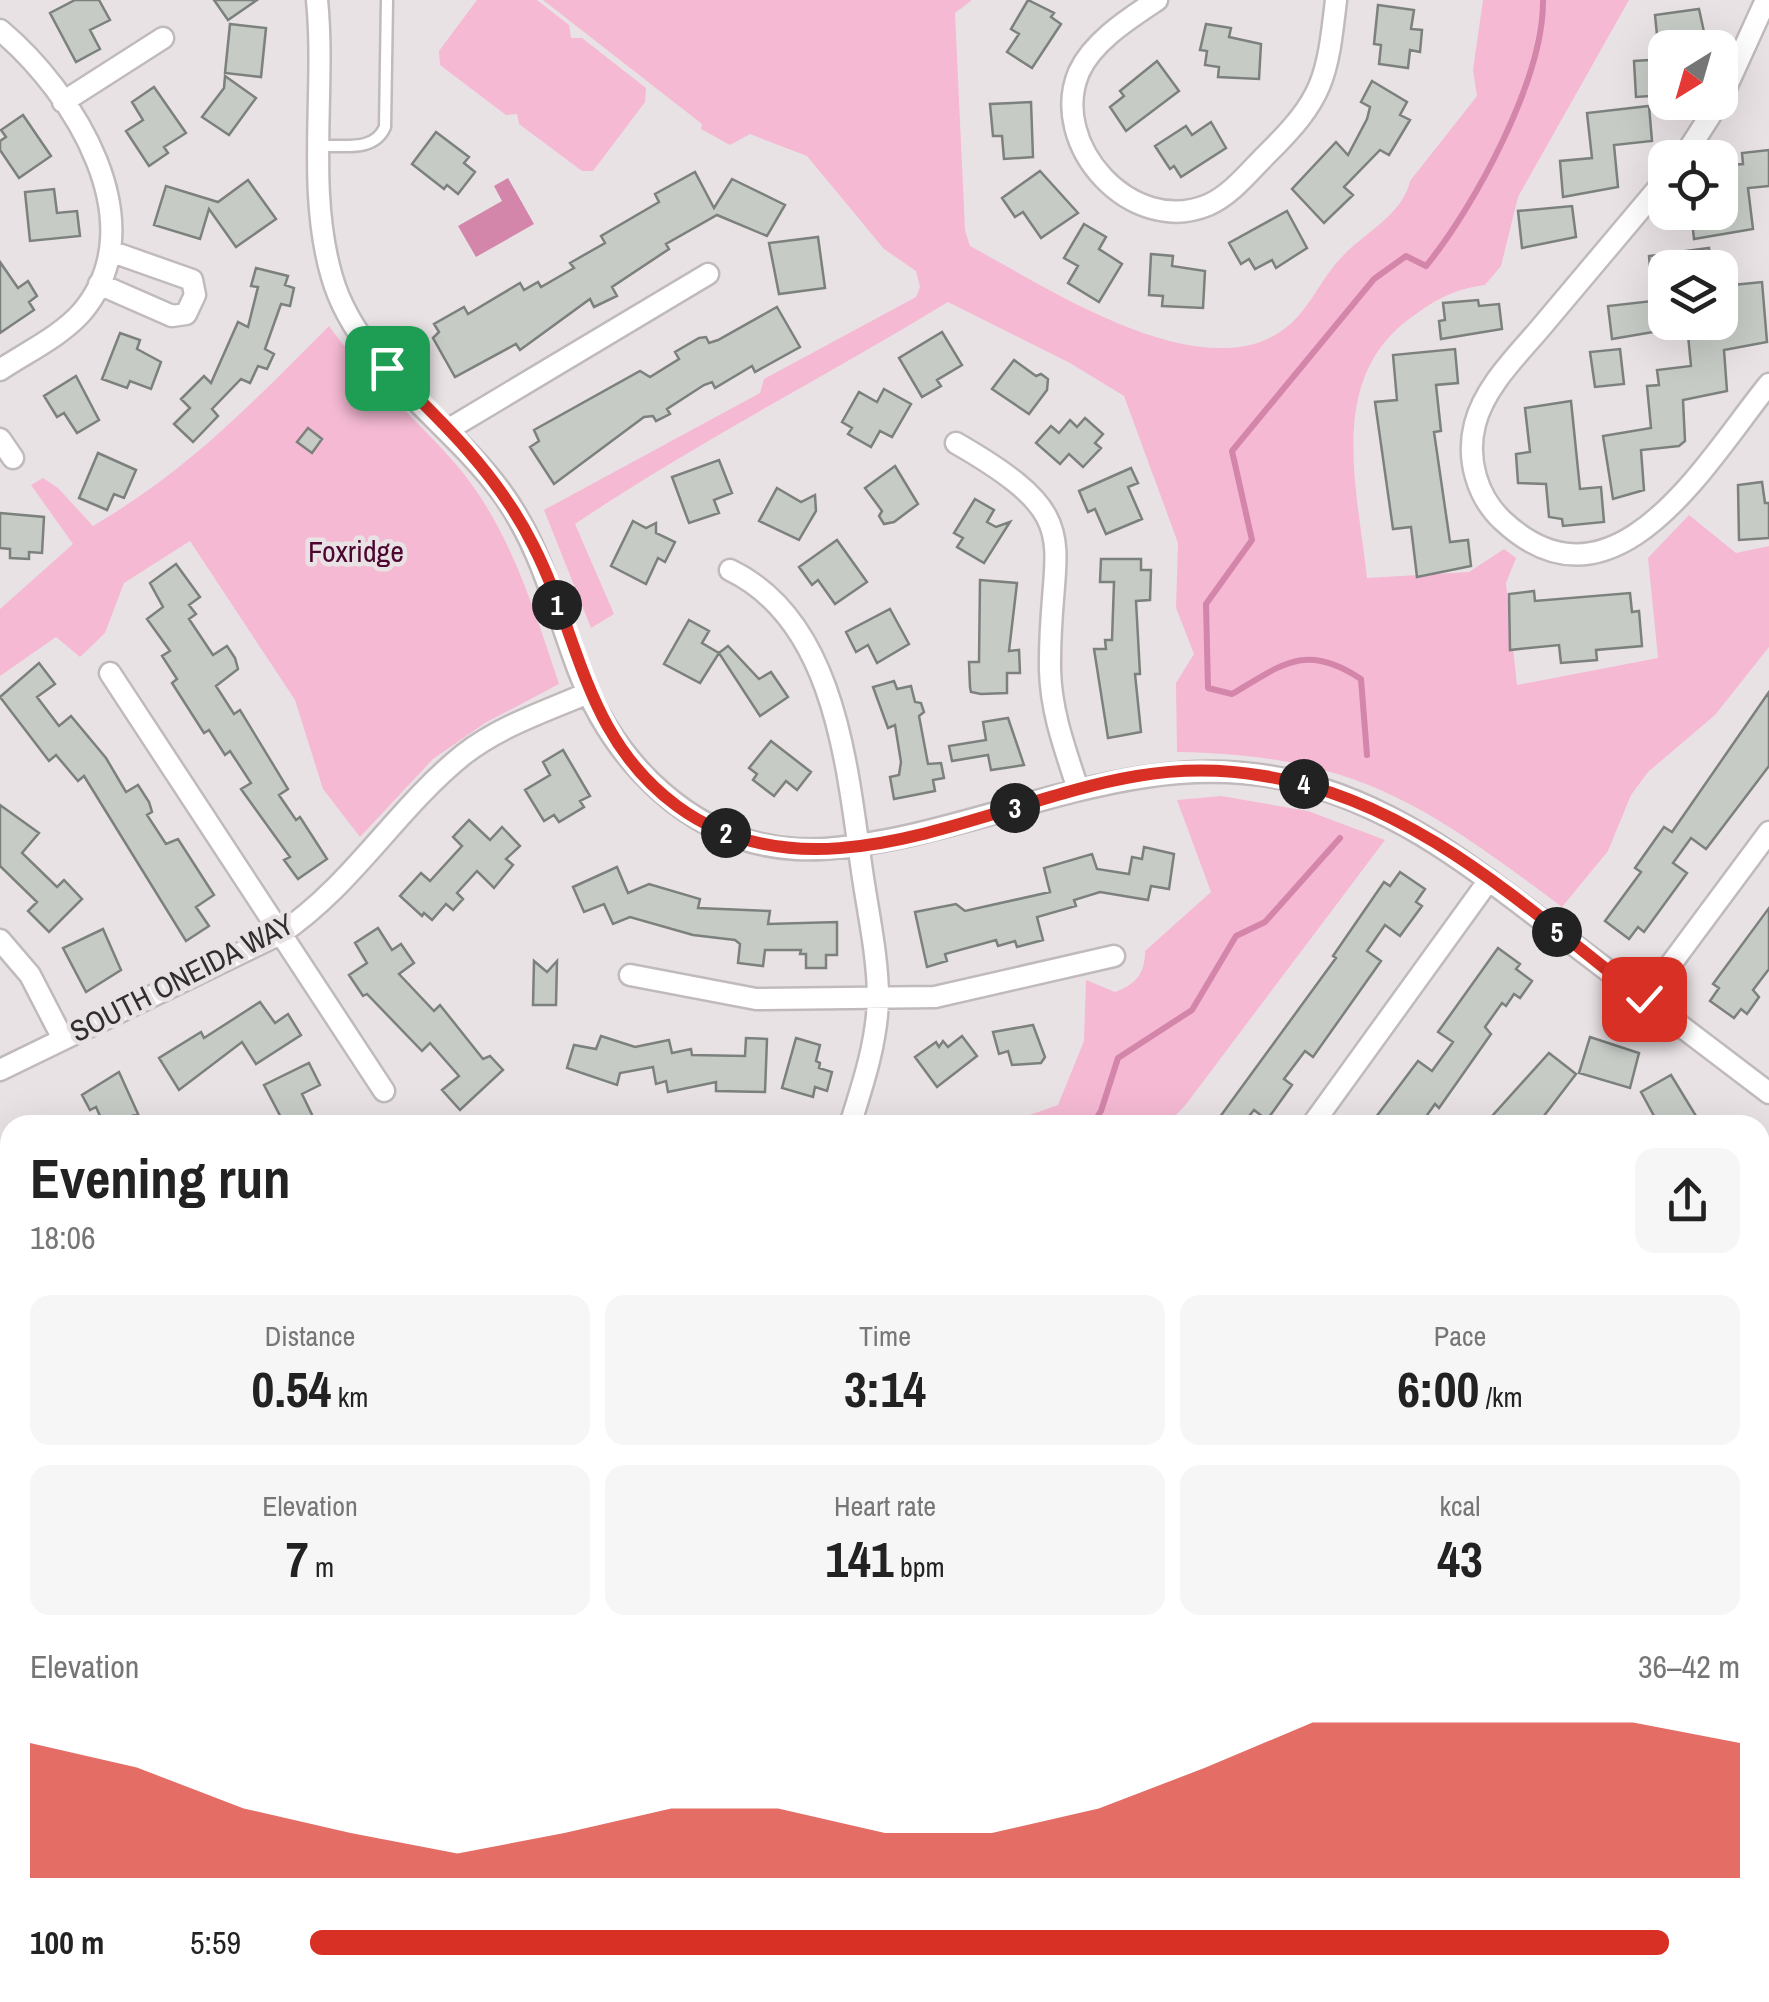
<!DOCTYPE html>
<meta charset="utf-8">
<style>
body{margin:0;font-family:"Archivo Narrow",sans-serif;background:#f6f6f6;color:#222;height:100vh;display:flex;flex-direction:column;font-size:38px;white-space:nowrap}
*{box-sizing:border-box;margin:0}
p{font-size:32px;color:#767676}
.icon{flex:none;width:55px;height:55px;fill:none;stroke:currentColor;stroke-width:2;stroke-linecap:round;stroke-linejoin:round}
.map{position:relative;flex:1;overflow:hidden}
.details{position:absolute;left:0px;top:1115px;width:1770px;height:888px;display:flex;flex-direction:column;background:#fff;border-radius:30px 30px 0 0;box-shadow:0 10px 40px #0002}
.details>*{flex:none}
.needle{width:65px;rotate:217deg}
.controls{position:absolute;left:1648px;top:30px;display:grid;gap:20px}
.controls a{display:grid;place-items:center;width:90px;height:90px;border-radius:20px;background:#fff;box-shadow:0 10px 40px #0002;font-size:50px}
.pin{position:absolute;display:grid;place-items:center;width:85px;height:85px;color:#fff;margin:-42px;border-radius:20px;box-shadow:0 5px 15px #0006}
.km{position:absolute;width:50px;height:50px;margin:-25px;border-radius:50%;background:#222;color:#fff;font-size:28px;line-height:50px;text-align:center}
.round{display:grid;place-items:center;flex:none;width:105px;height:105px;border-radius:20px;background:#f6f6f6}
.headline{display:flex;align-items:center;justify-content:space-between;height:170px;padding:0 30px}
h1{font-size:55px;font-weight:800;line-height:75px}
.stats{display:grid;grid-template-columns:repeat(3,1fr);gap:15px;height:170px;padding:10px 30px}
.stats div{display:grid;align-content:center;border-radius:20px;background:#f6f6f6;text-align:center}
.stats b{font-size:50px;font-weight:800}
.stats small{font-size:28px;font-weight:400}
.stats p{font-size:28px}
.chart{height:280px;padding:20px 30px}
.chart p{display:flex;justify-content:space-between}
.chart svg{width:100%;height:180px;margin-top:10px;fill:#d93025;opacity:.7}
ul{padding:0 30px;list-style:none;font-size:32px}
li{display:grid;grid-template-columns:160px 120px 1fr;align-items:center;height:75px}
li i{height:25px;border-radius:12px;background:#d93025}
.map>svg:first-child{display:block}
.green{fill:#f5b9d3}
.water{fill:#d385aa}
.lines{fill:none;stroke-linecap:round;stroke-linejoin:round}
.stream{stroke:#d385aa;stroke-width:6}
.building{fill:#c6cbc6;stroke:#7c817d;stroke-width:2.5}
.service-casing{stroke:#c1babd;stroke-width:15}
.minor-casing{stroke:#c1babd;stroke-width:25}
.service{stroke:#fff;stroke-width:10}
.minor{stroke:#fff;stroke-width:20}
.route-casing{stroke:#fff;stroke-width:20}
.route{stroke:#d93025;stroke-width:12}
.labels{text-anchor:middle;stroke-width:9;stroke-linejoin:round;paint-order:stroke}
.park-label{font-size:30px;fill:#4d0630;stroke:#e9e2e5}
.street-label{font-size:30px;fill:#312e2f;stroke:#e9e2e5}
</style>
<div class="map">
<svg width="1769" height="2002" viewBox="0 0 1769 2002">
<rect width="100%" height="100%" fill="#e9e2e5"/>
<path class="green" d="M477,0H537L569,25L571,38H582L646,88L645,102L593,171H582L519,124L517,114L506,115L440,65L439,51Z
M543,0H972L955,13L965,230L970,246C1047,287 1206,394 1288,326C1309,309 1321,279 1340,259C1362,234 1403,215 1410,181L1477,96L1473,70L1483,0H1629L1518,197L1501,266L1485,285C1456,289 1440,297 1416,314C1325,375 1357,484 1367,578L1469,572L1504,549L1516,558L1506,583L1517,685L1658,658L1648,558L1689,515L1736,553L1769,546V647L1715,715L1648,772L1631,795L1608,851L1562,907C1424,804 1356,755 1177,752L1176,683L1194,654L1176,608L1178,543L1124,396L1070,363L948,302C825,377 695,443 575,524L614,614L591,628L544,510L760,393L764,379L916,297L920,287L916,271L884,249L807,156L750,134L730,145L701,129L702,124Z
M329,326C368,380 417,418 459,468C510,529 534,610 559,684L485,723L433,759L360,837L323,789L295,700L190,541L124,583L105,633L80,657L56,637L0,676V609L73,544L31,485L43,478L58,488L93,526C190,469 251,404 329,326Z
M1221,796L1308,811L1385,840L1184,1107L1165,1125H1001L1058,1105L1084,1041L1086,980L1115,992C1136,984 1145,974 1145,951L1211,892L1177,800Z
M7,1618L10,1656L0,1662V1622Z
M0,1971L10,1978V1992L32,1993L34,2002H0Z
M538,1993V1992L696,1993L695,2002H531Z"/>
<path class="water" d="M508,178L534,224L476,257L458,226L502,201L494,186Z"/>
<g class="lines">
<path class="stream" d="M1367,755L1361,679C1306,642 1283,664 1232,694L1208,688L1206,604L1252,540L1232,451L1374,279L1406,256L1426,266C1475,206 1544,78 1543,0
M1092,1125L1101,1111L1118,1058L1192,1010L1236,936L1265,922L1340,838
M606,2002L614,1992"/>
</g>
<path class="building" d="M75,0H99L110,20L90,30L100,49L76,62L50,13Z
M214,0H257L228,20Z
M1028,0L1054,13L1051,17L1061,24L1032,68L1007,52L1019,34L1011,29Z
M1378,5L1414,10L1411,29L1422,30L1420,52L1410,50L1408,68L1379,64L1381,45L1374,44Z
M1699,9L1706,41L1658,45L1655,15Z
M230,24L266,28L261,77L225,73Z
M1206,24L1231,28L1229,37L1261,44L1259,79L1218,77L1219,67L1205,65L1207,51L1200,50Z
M1665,59V95L1636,97L1634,61Z
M1157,61L1179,91L1126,131L1110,107L1124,96L1120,91Z
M225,76L256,98L229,135L202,117L224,88Z
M1372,81L1407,102L1400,115L1410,120L1389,155L1380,150L1344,187L1353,195L1324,223L1292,189L1336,142L1348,155L1367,119L1370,107L1361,102Z
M154,87L186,133L164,147L168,153L149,166L126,131L143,120L132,102Z
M1031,102L1033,157L1004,159L1002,136H993L990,104Z
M1649,106L1652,141L1614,145L1618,187L1563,197L1560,161L1592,158L1587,113Z
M23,115L51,156L19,178L0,150V141L6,137L1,130Z
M1211,122L1226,148L1181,177L1174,166L1170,169L1155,146L1186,126L1192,135Z
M436,132L469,157L464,163L475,172L458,194L447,185L444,189L412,164Z
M1769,150V186L1748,188L1753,229L1694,239L1691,212H1720V203L1734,200L1731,165L1743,164L1742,153Z
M1040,171L1078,213L1041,238L1023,212L1015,217L1002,198Z
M695,172L714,208L732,179L785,205L767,236L717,215L666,244L669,249L612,287L617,296L594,307L590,299L520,350L516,344L455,377L433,338L439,332L434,324L464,307L468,314L520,283L524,290L538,282L541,287L574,268L570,263L605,243L601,236L659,202L655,194Z
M248,180L276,219L236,247L209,209L200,239L154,225L166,186L218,202Z
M54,189L57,213L77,211L80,236L30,241L25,192Z
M1572,206L1576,237L1522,248L1518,211Z
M1287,211L1307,248L1276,268L1272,260L1255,269L1249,259L1241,264L1229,243Z
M1084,224L1106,237L1099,249L1122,264L1099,302L1068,283L1078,266L1064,258Z
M818,237L825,288L779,294L769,243Z
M1709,248L1711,268H1665V330L1612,339L1608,306L1653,301L1649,256Z
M1151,254L1173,256L1172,266L1205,271L1203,308L1162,306L1163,296L1149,295Z
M0,262L18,288L28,281L37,296L29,302L34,310L0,333Z
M256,268L288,276L285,285L294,288L290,306L281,304L265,349L274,354L267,369L258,366L250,383L241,379L212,409L218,416L193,442L174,424L190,408L181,399L204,376L211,383L238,322L248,327L258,287L251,286Z
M1762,282L1767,342L1724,350L1727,391L1683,400L1685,441L1679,446L1641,450L1644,490L1613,499L1603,436L1651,428L1647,386L1659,385L1657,370L1691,366L1688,335L1733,330V285Z
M1478,300L1479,306L1499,304L1502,329L1441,339L1439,321L1445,320L1443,303Z
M777,307L800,347L755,372L752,366L715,388L712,382L704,385L667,409L670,414L656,421L653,416L644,417L554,484L530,447L539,441L534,430L640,371L650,377L679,359L675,352L699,338L706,337L709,343L718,340Z
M942,332L962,365L937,380L941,386L922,397L899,358Z
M120,333L140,340L137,349L161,362L151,389L130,381L127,388L102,379Z
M1455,349L1458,383L1436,385L1441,431L1434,432L1450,542L1468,540L1471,566L1417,577L1411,527L1393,529L1375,402L1397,400L1393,355Z
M1620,349L1624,384L1595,387L1590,352Z
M1014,360L1036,376L1041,374L1048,379L1047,390L1029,414L992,389Z
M76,376L99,420L77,433L64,413L57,417L44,396Z
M884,389L911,404L892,437L880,431L871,447L848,434L852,428L842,422L859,392L877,402Z
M1571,401L1580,489L1601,487L1604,522L1563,526L1562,519L1549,517L1546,484L1518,483L1516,454L1530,452L1525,408Z
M1085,418L1103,434L1095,443L1101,448L1083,467L1069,454L1060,464L1036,443L1051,426L1059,433L1070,420L1077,427Z
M308,428L322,439L312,453L297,442Z
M98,453L136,470L124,498L114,494L107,510L79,498Z
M719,460L732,493L714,500L719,513L689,523L672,477Z
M895,466L918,504L894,522L884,524L879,516L882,511L865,488Z
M1131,468L1138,483L1128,487L1142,519L1106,534L1095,509L1088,512L1079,491Z
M1762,482L1765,503H1769V538L1739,540L1738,485Z
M777,488L801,502L815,495L816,511L799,540L759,521Z
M975,499L994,510L987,522L996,527L1010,522L984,563L957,547L963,538L954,533Z
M0,513L44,517L42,553L29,552V559L10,558V549L0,548Z
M633,521L646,528L656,523V533L675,542L665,562L658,558L646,584L611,566Z
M837,540L867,582L835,604L818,580L812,585L799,567Z
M1101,559H1141V570H1151L1150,600L1136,601L1140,674H1135L1141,732L1108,738L1094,649H1106L1105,640H1112L1114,582H1100Z
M176,564L200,597L189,605L196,614L189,619L213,655L227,646L235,658L238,669L216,686L234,714L240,710L288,789L279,795L296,820L300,817L327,859L298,879L284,860L290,857L241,789L251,783L230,751L225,755L209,730L204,733L172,683L177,679L162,656L170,651L147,619L163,607L150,583Z
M980,580L1017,583L1009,651L1019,650L1020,673H1007V693L981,694L971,692L970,687L969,662H979Z
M1534,591L1535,601L1630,593L1632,612L1639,611L1642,646L1596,650L1597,660L1561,663L1559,645L1510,650L1509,594Z
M890,609L909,644L877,663L868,645L856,652L846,632Z
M689,620L709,631L702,643L719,653L728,646L759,679L771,672L788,697L760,716L719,653L700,683L664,664Z
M39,663L55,684L37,697L59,726L71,716L106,758L126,792L138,785L149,802L152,812L147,815L166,844L178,839L214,895L196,907L209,926L186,941L84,776L78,781L56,755L49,761L0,697Z
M894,681L897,689L911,686L915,702L921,703L924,712L919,716L928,764L941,763L944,778L933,780L935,791L894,799L890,777L899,775L901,762L895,725L888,728L873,687Z
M1769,692V766L1706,849L1691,838L1673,863L1687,873L1644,932L1638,927L1629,939L1605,921L1641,872L1635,868L1664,827L1672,832Z
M1008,718L1024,765L991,770L988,755L952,761L949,746L986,740L983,722Z
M771,741L811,772L797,790L786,781L774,796L753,780L757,774L749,768Z
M563,750L590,796L580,801L584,807L559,822L554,815L544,821L525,790L550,775L543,762Z
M0,805L39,833L22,853L57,887L64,880L82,899L49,932L28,911L37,902L0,866Z
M469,820L490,840L502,827L520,846L506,859L513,865L494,888L477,871L457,893L463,899L453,910L446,904L432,920L424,913L422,916L400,896L421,873L430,881L462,846L453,837Z
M1144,847L1174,854L1169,889L1151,886L1148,900L1100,892L1074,900L1076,906L1037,917L1043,940L1017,947L1015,941L998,946L996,940L945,954L947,961L927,967L915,912L956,904L965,911L1050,892L1044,868L1092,854L1097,869L1129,874L1132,857L1142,859Z
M617,867L628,893L649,884L700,899L698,908L770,911L768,924L837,922V955H826V968H806V954H800L801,950H765L763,966L738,963L740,944L735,940L693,935L630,917L613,924L604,904L584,912L573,887Z
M1400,872L1425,889L1416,902L1422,906L1400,936L1385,925L1367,951L1381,961L1313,1057L1305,1051L1284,1079L1292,1085L1267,1120L1254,1110L1242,1125H1214L1336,958L1333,956L1384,882L1390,886Z
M1769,908V969L1753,990L1759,997L1747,1014L1741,1009L1734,1018L1710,1001L1719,988L1713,984Z
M378,928L392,950L401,944L414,963L399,974L434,1011L440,1005L483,1059L490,1056L503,1070L460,1110L442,1090L459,1076L430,1043L422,1051L367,994L363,996L349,975L367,963L355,943Z
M103,929L121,970L86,992L63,948Z
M1498,948L1520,964L1516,969L1532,981L1520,998L1514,994L1506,1006L1502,1003L1485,1027L1491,1034L1439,1108L1435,1104L1420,1125H1370L1418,1061L1432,1071L1453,1042L1438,1032Z
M534,961L547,972L557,961L556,1005H533Z
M260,1002L275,1023L288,1014L301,1035L256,1064L242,1042L179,1090L159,1058L201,1032L204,1038Z
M1033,1025L1045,1057L1041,1063L1012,1065L1008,1051L999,1054L993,1032Z
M601,1036L635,1047L669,1040L672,1053L691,1049L692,1055L745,1056L746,1038L767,1039L765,1092L716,1091V1082L668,1092L666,1081L656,1084L653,1067L620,1073L617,1085L567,1068L574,1045L596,1049Z
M962,1036L977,1056L937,1087L915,1057L936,1042L939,1047L943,1041L948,1047Z
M1590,1037L1639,1053L1630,1088L1579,1073Z
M796,1038L820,1045L816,1061L820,1063L819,1068L832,1072L827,1091L815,1087L813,1097L782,1088Z
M1549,1053L1576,1074L1537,1125H1484Z
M309,1063L320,1085L302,1094L317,1125H285L264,1085Z
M119,1072L138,1114L104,1125L96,1107L90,1110L82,1095Z
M1671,1075L1696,1116L1680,1125H1659L1641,1092Z"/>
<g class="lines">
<g class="service-casing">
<path id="service" d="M321,146C345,145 374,152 385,127L387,0"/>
</g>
<g class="minor-casing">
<path id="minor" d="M317,0C326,90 306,189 332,277C357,365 450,421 502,493C541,547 555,608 578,669C614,763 692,843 796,849C832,851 867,844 902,837C1032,809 1154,750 1289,780C1397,804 1478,872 1565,938C1633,990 1701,1041 1769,1093
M1157,0C1130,18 1093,41 1079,72C1048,145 1132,237 1208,205C1231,195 1249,172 1266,155C1324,98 1327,79 1336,0
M0,30C73,91 157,223 82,312C61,336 27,352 0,370
M1720,101L1766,0
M63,102L163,38
M1683,158L1719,102
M1665,180C1626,226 1587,273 1548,319C1523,350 1485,384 1475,424C1466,459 1477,497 1503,521C1615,625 1707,460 1769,384
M99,284L172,316L186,314L195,295L192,280L110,251
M449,429L708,274
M0,439L13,458
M956,443C1093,522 1048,538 1050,670C1051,712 1065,749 1078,789
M730,570C836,621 847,768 862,871C868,913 878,956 878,999C877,1042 863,1084 850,1125
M110,673L384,1091
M0,940L30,975L63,1039
M630,975L756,999L935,997L1114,956
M1645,999L1769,832
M0,1070L280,934C352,886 396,809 463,755C500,726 546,711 588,693
M1312,1125L1489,880
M1760,1175L1769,1162
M0,1348L10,1341
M1765,1447L1769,1453
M1760,1565L1769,1554
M0,1573L10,1588
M1760,1665L1769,1672
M0,1789L10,1776
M782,1992V2002
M1404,1992L1408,2002
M185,2002L187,1992
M418,2002L423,1992
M968,2002L975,1992
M1133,2002L1140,1992
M1550,2002L1551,1992
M1671,2002L1720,1992"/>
</g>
<use href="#service" class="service"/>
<use href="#minor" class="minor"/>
</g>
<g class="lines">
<g class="route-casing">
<path id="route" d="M387,368C442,421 499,476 533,545C581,639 584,737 677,806C816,908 991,800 1137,776C1178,769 1224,769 1264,776C1414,799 1528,910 1644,999"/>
</g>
<use href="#route" class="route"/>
</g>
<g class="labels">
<g class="park-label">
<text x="356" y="562">Foxridge</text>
</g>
<g class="street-label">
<text transform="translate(182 978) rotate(-27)" y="10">SOUTH ONEIDA WAY</text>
</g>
</g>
</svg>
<div class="controls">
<a><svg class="needle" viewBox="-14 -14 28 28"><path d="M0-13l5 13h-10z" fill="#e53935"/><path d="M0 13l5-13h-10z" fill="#767676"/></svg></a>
<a><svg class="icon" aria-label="locate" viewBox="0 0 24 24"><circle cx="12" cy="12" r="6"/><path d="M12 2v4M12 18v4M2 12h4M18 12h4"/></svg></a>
<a><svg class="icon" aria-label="layers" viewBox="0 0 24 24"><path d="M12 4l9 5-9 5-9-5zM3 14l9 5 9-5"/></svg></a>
</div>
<div class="pin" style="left:387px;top:368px;background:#1e9e55"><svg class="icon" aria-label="arrive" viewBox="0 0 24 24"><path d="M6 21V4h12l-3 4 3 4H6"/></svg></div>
<div class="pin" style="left:1644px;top:999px;background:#d93025"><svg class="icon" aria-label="check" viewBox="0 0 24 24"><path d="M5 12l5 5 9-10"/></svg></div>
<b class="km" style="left:557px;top:605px">1</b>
<b class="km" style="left:726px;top:833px">2</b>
<b class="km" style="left:1015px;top:808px">3</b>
<b class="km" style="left:1304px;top:784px">4</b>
<b class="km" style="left:1557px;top:932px">5</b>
<section class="details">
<div class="headline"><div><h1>Evening run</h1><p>18:06</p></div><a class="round"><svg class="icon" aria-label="share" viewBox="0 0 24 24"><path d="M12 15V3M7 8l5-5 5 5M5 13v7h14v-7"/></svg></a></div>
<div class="stats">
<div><p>Distance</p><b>0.54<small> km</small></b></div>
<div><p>Time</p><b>3:14</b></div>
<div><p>Pace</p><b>6:00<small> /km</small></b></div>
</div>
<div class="stats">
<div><p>Elevation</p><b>7<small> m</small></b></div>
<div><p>Heart rate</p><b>141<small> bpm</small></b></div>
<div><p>kcal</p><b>43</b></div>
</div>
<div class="chart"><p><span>Elevation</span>36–42 m</p>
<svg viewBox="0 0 160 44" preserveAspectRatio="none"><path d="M0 44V11L10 17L20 27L30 33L40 38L50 33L60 27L70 27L80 33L90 33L100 27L110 17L120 6L130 6L140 6L150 6L160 11V44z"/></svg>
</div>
<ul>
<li><b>100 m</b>5:59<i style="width:95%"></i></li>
</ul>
</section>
</div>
